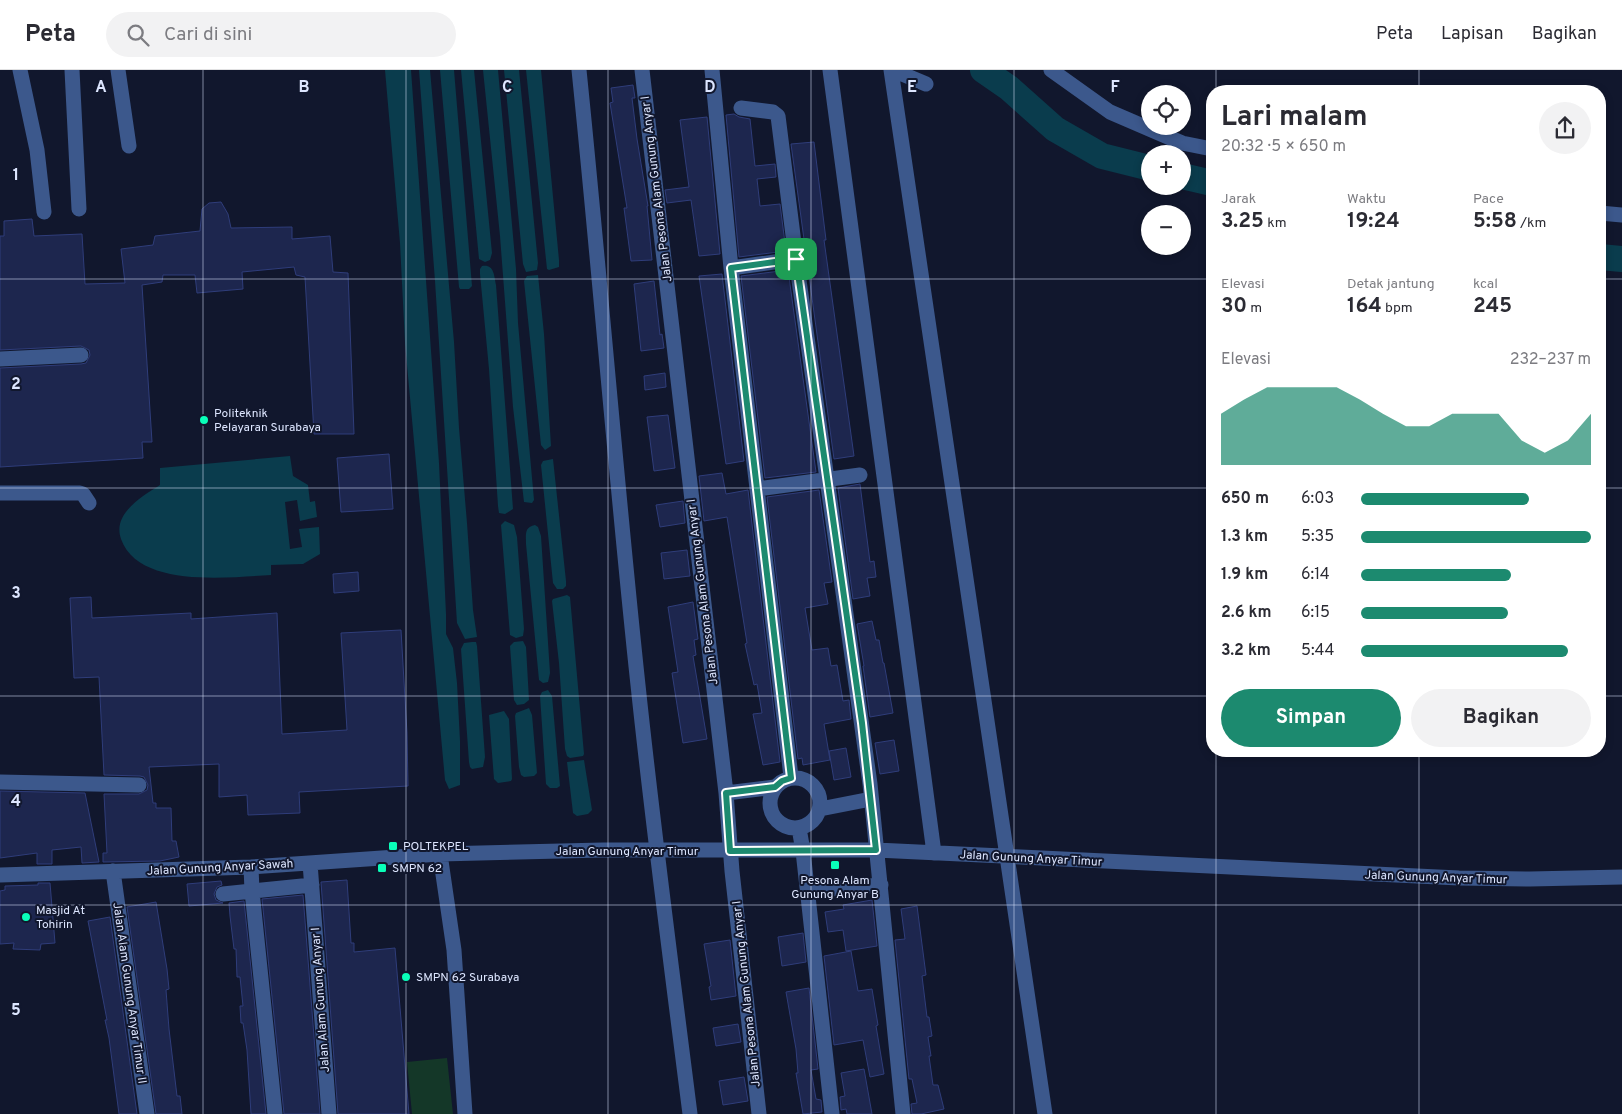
<!DOCTYPE html>
<html lang="id">
<meta charset="utf-8">
<style>
body{margin:0;font-family:Overpass,sans-serif;background:#f2f2f3;color:#2b2b33;height:100vh;display:flex;flex-direction:column;font-size:19px;white-space:nowrap}
*{box-sizing:border-box;margin:0}
p{font-size:16px;color:#7c7c81}
.icon{flex:none;width:28px;height:28px;fill:none;stroke:currentColor;stroke-width:2;stroke-linecap:round;stroke-linejoin:round}
.map{position:relative;flex:1;overflow:hidden}
.sheet{position:absolute;left:1206px;top:15px;width:400px;height:672px;display:flex;flex-direction:column;background:#fff;border-radius:20px;box-shadow:0 2px 8px #0003}
.sheet>*{flex:none}
.tools{position:absolute;left:1141px;top:15px;display:grid;gap:10px}
.tools a{display:grid;place-items:center;width:50px;height:50px;border-radius:50%;background:#fff;box-shadow:0 2px 8px #0003;font-size:25px}
.pin{position:absolute;display:grid;place-items:center;width:42px;height:42px;color:#fff;margin:-21px;border-radius:10px;box-shadow:0 2px 8px #0006}
.round{display:grid;place-items:center;flex:none;width:52px;height:52px;border-radius:26px;background:#f2f2f3}
.head{display:flex;align-items:center;justify-content:space-between;height:85px;padding:0 15px}
h1{font-size:28px;font-weight:700;line-height:38px}
.figures{display:grid;grid-template-columns:repeat(3,1fr);gap:8px;height:85px;padding:5px 15px}
.figures div{display:grid;align-content:center}
.figures b{font-size:21px;font-weight:700}
.figures small{font-size:14px;font-weight:400}
.figures p{font-size:14px}
.chart{height:140px;padding:10px 15px}
.chart p{display:flex;justify-content:space-between}
.chart svg{width:100%;height:90px;margin-top:5px;fill:#1c8a6f;opacity:.7}
.cta{display:flex;gap:10px;margin-top:auto;padding:10px 15px}
.cta a{flex:1;height:58px;border-radius:30px;background:#1c8a6f;color:#fff;font-size:20px;font-weight:700;line-height:58px;text-align:center}
.cta a+a{background:#f2f2f3;color:#2b2b33}
ul{padding:0 15px;list-style:none;font-size:16px}
li{display:grid;grid-template-columns:80px 60px 1fr;align-items:center;height:38px}
li i{height:12px;border-radius:6px;background:#1c8a6f}
header{display:flex;align-items:center;gap:30px;box-sizing:border-box;height:70px;padding:0 25px;background:#fff;border-bottom:1px solid #e1e1e2}
header strong{font-size:24px}
nav{display:flex;gap:28px;margin-inline-start:auto;font-size:18px}
.search{width:350px;height:45px;background:#f2f2f3;display:flex;align-items:center;gap:12px;box-sizing:border-box;padding:0 18px;border-radius:28px;color:#7c7c81;font-size:19px}
.map>svg:first-child{display:block}
.green{fill:#143728}
.water{fill:#0a3c4d}
.lines{fill:none;stroke-linecap:round;stroke-linejoin:round}
.river{stroke:#0a3c4d;stroke-width:26}
.building{fill:#1d264e;stroke:#2f3d7a}
.minor{stroke:#3c588c;stroke-width:15}
.route-casing{stroke:#fff;stroke-width:10}
.route{stroke:#1c8a6f;stroke-width:6}
.grid{fill:none;stroke:#dde6ff;stroke-width:1;stroke-opacity:0.55}
.poi-dot{fill:#09ffb9;stroke:#11172d;stroke-width:2}
.labels{text-anchor:middle;stroke-width:4;stroke-linejoin:round;paint-order:stroke}
.street-label{font-size:12px;fill:#dde6ff;stroke:#11172d}
.poi-label{font-size:12px;fill:#dde6ff;stroke:#11172d;text-anchor:start}
.grid-label{font-size:16px;text-anchor:middle;font-weight:bold;fill:#dde6ff;stroke:#11172d;stroke-width:4;stroke-linejoin:round;paint-order:stroke}
</style>
<header>
<strong>Peta</strong>
<div class="search"><svg class="icon" aria-label="search" viewBox="0 0 24 24"><circle cx="10" cy="10" r="6"/><path d="M15 15l6 6"/></svg>Cari di sini</div>
<nav><a>Peta</a><a>Lapisan</a><a>Bagikan</a></nav>
</header>
<div class="map">
<svg width="1622" height="1044" viewBox="0 0 1622 1044">
<rect width="100%" height="100%" fill="#11172d"/>
<path class="green" d="M447,988L453,1044H412L407,992Z"/>
<path class="water" d="M385,0H411L439,393L446,544V564L453,578L457,613L460,671V715L449,719L445,710L405,273L400,173Z
M419,0H430L454,272L459,358L467,453L473,540L477,567L465,569L457,553L435,211Z
M440,0H454L472,216L469,219H460L459,217Z
M461,0H474L492,183L490,190L485,192L479,189Z
M483,0H498L516,199L518,253L534,430L532,433L524,432L513,337L500,166Z
M504,0H519L538,193L537,200L526,202L523,194Z
M526,0H541L559,190V197L549,200L547,199Z
M482,196C494,194 494,205 496,215L513,439L505,444L499,443L498,436L489,299L480,204V199Z
M538,205L544,264L551,376L545,380L541,375L524,211L527,206Z
M290,386L293,406L308,415L310,432L315,431L317,447L300,451L297,430L285,432L290,479L302,477L299,459L319,457L320,484L303,494L271,495V505C230,507 139,519 121,469C112,443 143,426 160,415V398Z
M553,389L566,511V516L563,519H557L553,513L541,395L543,391Z
M505,451L514,455L517,467L524,559L523,566L516,568L510,565L501,455Z
M535,455L538,457L541,466L550,603L548,612L543,613L539,610L526,474C526,465 524,457 535,455Z
M567,525L570,527L584,684L583,686L570,688L567,686L565,679L559,593L552,531L553,529Z
M523,571L526,577L529,630L524,634L517,635L514,630L510,576L514,572Z
M472,572H476L477,576L485,687L483,697L472,699L470,697L469,692L461,579L464,573Z
M548,620L552,626L560,716L557,718H550L546,714L540,626L542,622Z
M529,638L532,645L537,703L534,706L524,707L521,705L519,697L515,646L516,643Z
M504,641L509,649L512,709L511,711L498,713L494,709L489,645Z
M584,690L592,740L588,744L577,746L573,743L567,692Z"/>
<g class="lines">
<path class="river" d="M983,0L1009,18L1055,59L1102,86L1150,98
M1182,106L1212,113
M1600,187L1622,189"/>
</g>
<path class="building" d="M633,15L635,28H632L637,69L648,136H647L652,190L631,191L624,138H627L610,33L613,32L611,18Z
M734,44L739,47L750,49L755,96L775,94L776,107L757,109L760,136L780,134L786,181L739,187L726,45Z
M707,47L720,184L699,186L691,130L667,133L665,120L689,117L680,50Z
M814,72L826,170H824L854,386L834,389L791,74Z
M221,132L228,144L231,158L292,157V169L330,166L333,202L348,203L354,364H314L305,207L296,205L294,197L242,202L243,219L197,223L195,205H163L162,212L142,215L152,372H142L143,388L0,397V298L81,294L86,293L90,285L89,280L81,276L0,280V166H4V151L32,149L34,166L82,164L85,214L125,213L121,179L153,175L155,166L200,161L202,139L209,133Z
M788,200L816,402L765,408L741,206Z
M722,204L744,391L726,394L699,206Z
M654,211L660,265L662,264L664,278L641,281L634,214Z
M665,303L666,317L645,320L644,306Z
M668,345L675,398L654,401L647,347Z
M389,384L393,439L341,442L337,388Z
M722,403L726,424L748,420L780,692L763,695L753,644L762,643L757,614L754,615L745,574L747,573L727,447L704,451L699,406Z
M860,414L870,492L874,491L876,507L867,508L870,526L853,529L838,418Z
M819,420L832,512L824,513L828,534L805,538L812,580L828,578L831,596L837,595L843,631L849,630L851,649L824,654L830,690L803,695L802,688L798,689L767,427Z
M683,431L685,453L660,457L656,435Z
M687,480L690,506L664,509L661,483Z
M358,502L359,521L334,523L333,504Z
M91,527L92,548L191,543V549L277,543L282,664L347,660L341,563L401,560L407,663L408,716L299,722L300,743L248,745L247,725L219,727V694L149,697L153,733H156V738H171L172,771H176L179,787L160,791L103,792V783H107L104,724H139L147,720L148,715L144,707L140,706L104,705L99,607L74,608L70,528Z
M693,532L698,569L694,570L696,585L693,586L707,669L683,673L672,603L678,602L668,537Z
M872,551L876,570H879L883,593H884L893,643L870,647L863,596H864L857,554Z
M894,670L899,701L880,704L875,673Z
M846,678L851,707L834,710L829,681Z
M0,721L85,723L99,792L82,793L81,777L52,780V794H37V783L0,788Z
M347,810L351,873H354V882L395,878L409,1044H338L321,812Z
M221,811L222,815L217,817L214,824L216,830L223,833L189,836L187,814Z
M38,813H50L55,873L41,874L40,880L13,879L14,873L0,874V821L5,820V816L38,815Z
M303,825L320,1044H284L262,829Z
M872,830L877,876L846,881L843,860L828,862L825,842L844,839L843,835Z
M244,831L266,1044H251L247,980L243,953H241L240,936H243L240,907H237L236,879H234L230,846L229,833Z
M156,832L167,899L169,919L166,920L169,959L177,1026H180L182,1044H156L127,837Z
M917,836L926,905L922,906L927,947H929L932,966L928,967L931,986H929L933,1015H938L944,1039L921,1044H912L911,1034L917,1033L912,1009H909L895,870L905,869L901,839Z
M110,847L137,1044H119L109,968L105,950H107L88,851Z
M803,863L806,892L782,896L778,867Z
M730,870L736,926L711,930L709,917L711,916L704,874Z
M851,881L858,921L872,919L878,955L876,956L884,1004L870,1007L863,970L834,975L824,886Z
M809,918L818,999L811,1000L816,1029L821,1030L822,1042L803,1044L796,1003H798L796,979L786,922Z
M738,954L741,972L716,976L713,958Z
M864,999L872,1044H847L846,1039L841,1040L840,1027L845,1026L841,1003Z
M744,1007L748,1031L723,1035L719,1011Z"/>
<g class="lines">
<path class="minor" d="M20,0L37,80L44,142
M72,0L79,139
M118,0L129,76
M579,0C600,205 616,410 638,615C653,758 672,901 690,1044
M642,0L726,723L732,801L759,1044
M712,0L731,198L791,707
M830,0L934,783
M891,0L1045,1044
M893,0L926,14
M1051,0L1110,42L1182,73L1212,79
M741,38L773,42L778,46L796,189L870,714L903,1044
M1600,143L1622,145
M731,198L796,189
M0,289L81,285
M757,419L860,405
M0,423H80L83,424L89,433
M770 733a25 25 0 1 1 50 0a25 25 0 1 1-50 0Z
M0,712L139,715
M726,723L775,717
M820,739L871,729
M799,758L803,781L832,1044
M440,784L454,880L465,1044
M310,793L329,1044
M251,797L252,821L275,1044
M113,801L147,1044
M0,805L251,797L440,784L603,780H876L1459,808L1530,809L1622,807
M808,821L881,815
M223,824L312,815"/>
</g>
<g class="lines">
<g class="route-casing">
<path id="route" d="M796,189L862,653L876,780L730,781L726,723L775,717L782,711L791,708L731,198Z"/>
</g>
<use href="#route" class="route"/>
</g>
<path class="grid" d="M203,0V1044M406,0V1044M608,0V1044M811,0V1044M1014,0V1044M1216,0V21M1419,0V21M0,209H1212M1600,209H1622M0,418H1212M1600,418H1622M0,626H1212M1600,626H1622M1216,681V1044M1419,681V1044M0,835H1622"/>
<g class="poi-dot">
<circle cx="204" cy="350" r="5"/>
<rect x="388" y="771" width="10" height="10" rx="2.5"/>
<rect x="830" y="790" width="10" height="10" rx="2.5"/>
<rect x="377" y="793" width="10" height="10" rx="2.5"/>
<circle cx="26" cy="847" r="5"/>
<circle cx="406" cy="907" r="5"/>
</g>
<g class="labels">
<g class="street-label">
<text transform="translate(656 119) rotate(-97)" y="4">Jalan Pesona Alam Gunung Anyar I</text>
<text transform="translate(702 522) rotate(-97)" y="4">Jalan Pesona Alam Gunung Anyar I</text>
<text x="627" y="785">Jalan Gunung Anyar Timur</text>
<text transform="translate(1031 788) rotate(3)" y="4">Jalan Gunung Anyar Timur</text>
<text transform="translate(220 797) rotate(-3)" y="4">Jalan Gunung Anyar Sawah</text>
<text transform="translate(1436 807) rotate(2)" y="4">Jalan Gunung Anyar Timur</text>
<text transform="translate(130 923) rotate(82)" y="4">Jalan Alam Gunung Anyar Timur II</text>
<text transform="translate(746 924) rotate(-96)" y="4">Jalan Pesona Alam Gunung Anyar I</text>
<text transform="translate(320 930) rotate(-94)" y="4">Jalan Alam Gunung Anyar I</text>
</g>
<g class="poi-label">
<text x="214" y="347">Politeknik<tspan x="214" dy="14">Pelayaran Surabaya</tspan></text>
<text x="403" y="780">POLTEKPEL</text>
<text x="392" y="802">SMPN 62</text>
<text x="835" y="814" text-anchor="middle">Pesona Alam<tspan x="835" dy="14">Gunung Anyar B</tspan></text>
<text x="36" y="844">Masjid At<tspan x="36" dy="14">Tohirin</tspan></text>
<text x="416" y="911">SMPN 62 Surabaya</text>
</g>
</g>
<g class="grid-label">
<text x="101" y="22">A</text>
<text x="304" y="22">B</text>
<text x="507" y="22">C</text>
<text x="710" y="22">D</text>
<text x="912" y="22">E</text>
<text x="1115" y="22">F</text>
<text x="16" y="110">1</text>
<text x="16" y="319">2</text>
<text x="16" y="528">3</text>
<text x="16" y="736">4</text>
<text x="16" y="945">5</text>
</g>
</svg>
<div class="tools">
<a><svg class="icon" aria-label="locate" viewBox="0 0 24 24"><circle cx="12" cy="12" r="6"/><path d="M12 2v4M12 18v4M2 12h4M18 12h4"/></svg></a>
<a>+</a>
<a>−</a>
</div>
<div class="pin" style="left:796px;top:189px;background:#1e9e55"><svg class="icon" aria-label="arrive" viewBox="0 0 24 24"><path d="M6 21V4h12l-3 4 3 4H6"/></svg></div>
<section class="sheet">
<div class="head"><div><h1>Lari malam</h1><p>20:32 · 5 × 650 m</p></div><a class="round"><svg class="icon" aria-label="share" viewBox="0 0 24 24"><path d="M12 15V3M7 8l5-5 5 5M5 13v7h14v-7"/></svg></a></div>
<div class="figures">
<div><p>Jarak</p><b>3.25<small> km</small></b></div>
<div><p>Waktu</p><b>19:24</b></div>
<div><p>Pace</p><b>5:58<small> /km</small></b></div>
</div>
<div class="figures">
<div><p>Elevasi</p><b>30<small> m</small></b></div>
<div><p>Detak jantung</p><b>164<small> bpm</small></b></div>
<div><p>kcal</p><b>245</b></div>
</div>
<div class="chart"><p><span>Elevasi</span>232–237 m</p>
<svg viewBox="0 0 160 44" preserveAspectRatio="none"><path d="M0 44V19L10 12L20 6L30 6L40 6L50 6L60 12L70 19L80 25L90 25L100 19L110 19L120 19L130 32L140 38L150 32L160 19V44z"/></svg>
</div>
<ul>
<li><b>650 m</b>6:03<i style="width:73%"></i></li>
<li><b>1.3 km</b>5:35<i style="width:100%"></i></li>
<li><b>1.9 km</b>6:14<i style="width:65%"></i></li>
<li><b>2.6 km</b>6:15<i style="width:64%"></i></li>
<li><b>3.2 km</b>5:44<i style="width:90%"></i></li>
</ul>
<div class="cta"><a>Simpan</a><a>Bagikan</a></div>
</section>
</div>
